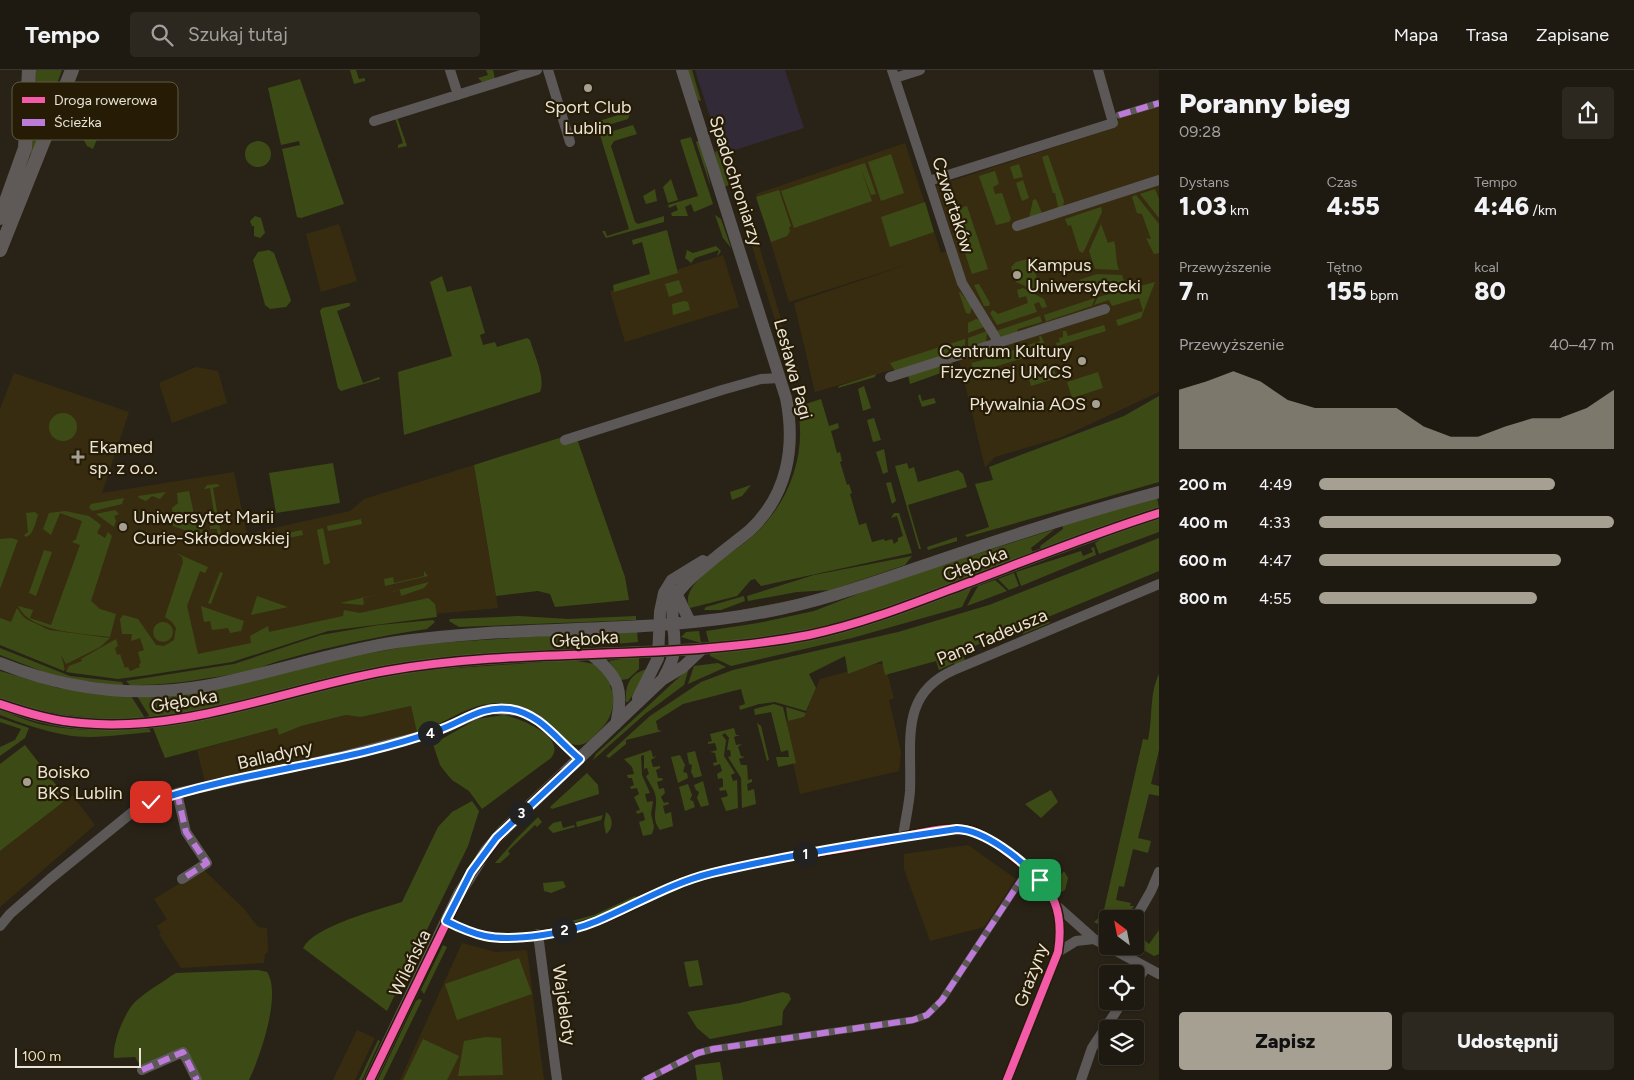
<!DOCTYPE html>
<html lang="pl">
<meta charset="utf-8">
<style>
body{margin:0;font-family:Figtree,sans-serif;background:#2c271f;color:#f1f3f6;height:100vh;display:flex;flex-direction:column;font-size:19px;white-space:nowrap}
*{box-sizing:border-box;margin:0}
p{font-size:16px;color:#a1a19f}
.icon{flex:none;width:28px;height:28px;fill:none;stroke:currentColor;stroke-width:2;stroke-linecap:round;stroke-linejoin:round}
.map{position:relative;flex:1;overflow:hidden}
.side{display:flex;flex-direction:column;background:#1f1a11;width:475px}
.side>*{flex:none}
.needle{width:32px;rotate:328deg}
.controls{position:absolute;left:1099px;top:840px;display:grid;gap:10px}
.controls a{display:grid;place-items:center;width:45px;height:45px;border-radius:5px;background:#1f1a11;box-shadow:0 1px 4px #0004,0 0 0 1px #3c3831;font-size:25px}
.scale{position:absolute;left:15px;bottom:12px;width:126px;box-sizing:border-box;padding-left:5px;border:2px solid #eae4d6;border-top:0;font-size:14px;line-height:18px;white-space:nowrap;color:#eae4d6;-webkit-text-stroke:4px #261c06;paint-order:stroke}
.pin{position:absolute;display:grid;place-items:center;width:42px;height:42px;color:#fff;margin:-21px;border-radius:10px;box-shadow:0 2px 8px #0006}
.km{position:absolute;width:25px;height:25px;margin:-12px;border-radius:50%;background:#222;color:#fff;font-size:14px;line-height:25px;text-align:center}
.round{display:grid;place-items:center;flex:none;width:52px;height:52px;border-radius:5px;background:#2c271f}
.summary{display:flex;align-items:center;justify-content:space-between;height:85px;padding:0 20px}
h1{font-size:28px;font-weight:800;line-height:38px}
.figures{display:grid;grid-template-columns:repeat(3,1fr);gap:8px;height:85px;padding:5px 20px}
.figures div{display:grid;align-content:center}
.figures b{font-size:25px;font-weight:800}
.figures small{font-size:14px;font-weight:400}
.figures p{font-size:14px}
.chart{height:140px;padding:10px 20px}
.chart p{display:flex;justify-content:space-between}
.chart svg{width:100%;height:90px;margin-top:5px;fill:#a6a093;opacity:.7}
.primary-button{display:flex;gap:10px;margin-top:auto;padding:10px 20px}
.primary-button a{flex:1;height:58px;border-radius:5px;background:#a6a093;color:#111;font-size:20px;font-weight:800;line-height:58px;text-align:center}
.primary-button a+a{background:#2c271f;color:#f1f3f6}
ul{padding:0 20px;list-style:none;font-size:16px}
li{display:grid;grid-template-columns:80px 60px 1fr;align-items:center;height:38px}
li i{height:12px;border-radius:6px;background:#a6a093}
header{display:flex;align-items:center;gap:30px;box-sizing:border-box;height:70px;padding:0 25px;background:#1f1a11;border-bottom:1px solid #3c3831}
header strong{font-size:24px}
nav{display:flex;gap:28px;margin-inline-start:auto;font-size:18px}
.search{width:350px;height:45px;background:#2c271f;display:flex;align-items:center;gap:12px;box-sizing:border-box;padding:0 18px;border-radius:5px;color:#a1a19f;font-size:19px}
main{display:flex;flex:1;min-height:0}
.map>svg:first-child{display:block}
.commercial{fill:#322a36}
.built{fill:#382c10}
.green{fill:#3c4b15}
.lines{fill:none;stroke-linecap:round;stroke-linejoin:round}
.pedestrian{stroke:#5d5858;stroke-width:7}
.minor{stroke:#5d5858;stroke-width:10}
.tertiary{stroke:#5d5858;stroke-width:12}
.secondary{stroke:#5f5958;stroke-width:14}
.quiet{stroke:#bd7bd9;stroke-width:6;stroke-dasharray:12 6;stroke-linecap:butt}
.cycleway-casing{stroke:#261c06;stroke-width:11}
.cycleway{stroke:#f35aa7;stroke-width:8}
.route-casing{stroke:#fff;stroke-width:10}
.route{stroke:#1a73e8;stroke-width:6}
.poi-dot{fill:#a6a093;stroke:#261c06;stroke-width:2}
.labels{text-anchor:middle;stroke-width:4.5;stroke-linejoin:round;paint-order:stroke}
.poi-label{font-size:18px;fill:#eae4d6;stroke:#261c06;text-anchor:start}
.street-label{font-size:18px;fill:#eae4d6;stroke:#261c06}
.key{fill:#261c06;stroke:#615844;stroke-width:1}
.key-label{font-size:14px;fill:#eae4d6}
</style>
<header>
<strong>Tempo</strong>
<div class="search"><svg class="icon" aria-label="search" viewBox="0 0 24 24"><circle cx="10" cy="10" r="6"/><path d="M15 15l6 6"/></svg>Szukaj tutaj</div>
<nav><a>Mapa</a><a>Trasa</a><a>Zapisane</a></nav>
</header>
<main>
<div class="map">
<svg width="1159" height="1010" viewBox="0 0 1159 1010">
<rect width="100%" height="100%" fill="#292317"/>
<path class="commercial" d="M695,0H785L804,58L722,84Z"/>
<path class="built" d="M1159,35V322L1062,367L995,387L985,397L959,290L961,280L815,322L794,233L915,192L789,232L756,124L905,73L941,183L956,178L936,116L1107,60L1122,46Z
M743,122L795,296L798,295L800,306L793,308L736,125Z
M339,154L357,211L321,222L306,164Z
M723,185L739,237L625,272L610,221Z
M196,297L218,301L227,333L172,353L159,313Z
M14,303L129,342L102,423L234,402L247,464L350,441L364,429L474,395L498,538L413,546L328,561L119,608L71,603L0,573V339Z
M876,594H885L894,628L889,630L901,682L899,701L800,724L784,652L804,647L820,609Z
M411,636L417,663L205,712L197,680L277,658L279,665L301,656L346,645L361,647Z
M72,725L95,755L0,837V781Z
M968,775L1016,809L984,857L930,871L904,799V784Z
M203,799L245,840L258,857L267,858L268,882L265,884L264,893L181,898L159,864L161,863L157,856L167,849L154,829Z
M462,873L496,882L527,880L544,1010H400Z
M357,960L375,968L355,1010H333Z"/>
<path class="green" d="M36,0H62L32,84L30,83Z
M350,0H356L359,9L365,8V11L354,14Z
M486,0H493L495,9L482,12L478,8L488,5Z
M687,0H692L701,31L698,30Z
M300,9L344,134L301,148L297,147L282,79L300,75L299,71L281,75L268,18Z
M631,41L628,49L598,58L596,52Z
M397,47L407,76L398,78V75L403,73L395,48Z
M82,54L100,62L93,79L87,76L79,61Z
M633,55L637,64L614,71L611,76L635,152L638,154L664,146V152L606,168L602,161H605L607,166L629,159L600,65Z
M691,67L713,134L694,142L691,134L685,137L688,146H672L671,143L678,140L676,135L669,138L668,135L698,126L680,70Z
M700,70L711,118L696,72Z
M245 84a13 13 0 1 1 26 0a13 13 0 1 1-26 0Z
M717,80L729,115L724,117L715,83Z
M891,84L904,123L881,131L868,92Z
M1048,85L1064,131L1063,137L1029,148L1033,130L1036,129L1042,143L1058,137L1055,123H1053L1042,87Z
M865,93L876,124L871,125L860,96L872,131L794,158L781,121Z
M1019,94L1023,107L1014,109L1010,97Z
M995,101L999,114L993,117L995,124L1002,123L1011,149L1009,152L996,155L979,106Z
M671,109L678,130L668,133L663,117Z
M1023,110L1029,128L1022,131L1016,113Z
M655,119L657,131L646,134L643,126Z
M1155,119L1159,129V148L1140,124Z
M779,120L791,156L789,157L790,161L787,166L771,172L756,127Z
M1136,125L1159,154V183L1154,184L1146,168L1151,169L1142,144L1137,143L1132,127Z
M925,132L934,162L890,177L881,147Z
M967,136L988,199L972,204L951,141Z
M1101,137L1102,142L1083,183L1079,181L1071,155L1068,156L1065,149Z
M715,145L721,149L731,178L723,168Z
M255,146L261,148L265,163L260,168L254,166V156H252L250,151Z
M1101,154L1108,173L1114,171C1117,181 1115,190 1119,200L1095,199L1089,181Z
M667,160L678,203L614,222L613,215L650,204L642,172L633,175L632,170Z
M716,176L721,181L717,187L719,180L695,188L691,193L685,188L687,180L693,183Z
M269,180L274,183L290,227L291,231L286,237L270,239L265,235L253,190L258,182Z
M1031,188L1042,224L1016,212L1011,197L1016,192Z
M1097,204L1122,205L1125,213L1092,223L1089,213L1080,215L1079,210Z
M442,206L447,222L471,216L485,263L480,265L483,275L495,272L497,277L527,268L530,270C534,285 546,308 540,322L404,365L398,302L452,286L430,212Z
M679,210L683,222L669,227L665,214Z
M1155,212L1141,248L1118,256L1116,250L1143,241L1139,228L1112,236L1109,230L1094,235L1098,227Z
M979,214L990,233L989,236H984L974,215Z
M1023,218L1044,229L1047,237L1042,238L1039,232L1034,234L1037,242L997,255L990,243L993,240L998,244L1028,233L1026,226L1019,228L1017,220Z
M960,222L972,237L970,244L966,243L959,223Z
M1095,228L1092,236L1047,251L1048,257L1044,245Z
M684,231L688,232L690,240L673,245L672,234Z
M346,233H350V236L337,241L363,313L379,307L380,309L341,321L338,318L320,241L322,238Z
M1040,246L1042,252L1018,259L1016,265L1003,268L996,261Z
M976,249L980,250L984,257L968,263V253Z
M1104,255L1106,261L1057,276L1056,273L1060,272L1059,268L1063,267V261H1066L1068,266Z
M987,261L986,273L968,281V268Z
M1039,266H1041L1047,279L1041,283L974,303L970,288L972,293L986,289L985,282L988,288L1002,283L1000,278L1002,276L1005,283L1040,271Z
M965,269V279L895,301L890,293Z
M949,292L953,294L956,306L952,299L910,314L908,305Z
M1052,294L1057,308L1031,316L1027,302Z
M1098,302L1103,318L1072,328L1067,312Z
M876,304L875,307L838,318L839,316Z
M864,316L871,338L863,341L858,319Z
M920,324L922,331L934,328L936,333L922,337L918,326Z
M1159,326V412L967,467L965,465L989,457L975,414L993,410L989,397L1124,346Z
M821,329L829,356L838,353L839,358L831,361L837,383L840,382L842,391L840,392L847,415L849,414L852,423L850,424L859,455L866,453L872,472L884,469L885,471L892,469L894,474L898,471V468L903,466L897,446L891,448L894,443H899L912,483L761,516L755,509L751,510L737,526L690,538C676,515 733,483 748,470C757,463 765,454 772,445C795,415 806,373 797,337Z
M49 357a14 14 0 1 1 28 0a14 14 0 1 1-28 0Z
M874,348L881,370L873,372L867,350Z
M575,363L625,507L629,530L555,537L550,524L538,521L496,526L474,395Z
M884,379L888,402L883,404L876,382Z
M333,393L340,433L276,443L269,403Z
M907,393L909,399L914,397L918,412L958,400L963,404L967,417L908,435L921,479H919L895,396Z
M891,412L896,431L892,434L886,413Z
M217,414L220,416L213,418L221,464L218,465L217,459H210V456L216,455L210,418L204,419L207,415Z
M751,415L742,426L732,430L730,422Z
M189,421L197,458L203,457L201,466L173,456L172,438L178,433L177,423Z
M166,422L160,429L152,426L146,431L139,428L138,426Z
M124,428L122,434L93,441L89,438L91,434Z
M1157,428L1159,438L1041,479L1040,476L1063,459L1062,453Z
M115,440L119,444L114,446L116,451L114,457L96,444Z
M65,441L89,446L101,455L97,463L105,468L108,462L112,466L91,531L100,539L116,544L110,567C83,563 31,563 18,536L33,540L30,548L51,555L80,475L72,472L76,469L82,451L60,443L51,465L43,459L49,443Z
M35,442L38,445C35,453 34,464 26,467L24,465L28,462L26,443Z
M361,449L362,454L328,461L327,456Z
M1159,449V462L1099,484L1095,473L1106,466Z
M323,458L330,493L324,495L317,460Z
M1055,459L1031,478L1033,483C968,507 903,535 836,553C795,565 752,568 709,573L706,561L758,553L814,541L886,513Z
M302,460L303,465L279,470L278,465Z
M957,467V471L928,480L927,477Z
M11,468L18,470L0,519V469Z
M1159,468V501L1048,547L1050,553L1023,564L1020,559L986,573L979,574L962,583L965,591L955,596L954,593L939,600L936,591L885,605L882,591L848,604L845,586L809,604L816,618L806,641L775,632L759,634L740,640L739,636L745,634L741,619L683,634L656,651L658,660L662,661L626,670V674L609,688L606,686L650,646L701,612L733,600L898,562L989,535Z
M1094,477L1096,485L1021,516L1016,502L1081,481L1083,486L1093,482L1091,478Z
M44,480L52,482L36,526L29,523Z
M176,483L208,497L205,503L200,501L187,536L198,584L251,573L250,566L268,556L269,562L343,546L344,540L360,543L428,528L435,534L437,547L328,561L232,592L148,605L118,609L66,602L69,596L82,591L81,589L116,569L118,576L115,578L117,585L120,584L125,598L128,597L130,601L140,597L139,594L141,593L138,582L144,580L140,568L131,571L132,564H122L120,549L123,545L138,549L156,575L164,576L174,570L176,558L172,552L165,547L183,492L182,487Z
M912,486L905,495L831,520L797,522L748,531L747,526L814,505Z
M424,501L428,506L385,516L384,509L393,507L394,513L424,506Z
M220,502L223,503L211,534L208,533Z
M1014,503L1019,516L1009,520L998,509Z
M995,510L1007,521L967,536L978,516Z
M429,512L424,518L401,526L400,520L391,522Z
M972,517L962,537L852,568L731,596L710,586V583L730,582Z
M387,522L363,528L364,534L362,535L340,533Z
M257,526L288,537L251,545Z
M744,526L745,531L721,540H704L706,537Z
M803,528L802,530L731,542Z
M201,536L244,551L241,561L230,563L228,558L212,560L210,551L204,552Z
M17,538C24,551 32,551 43,557C51,562 67,594 64,601L0,575V548L11,552Z
M519,546L568,549L636,546V550L459,557L449,551L450,549Z
M433,550L435,552L427,559C379,566 332,576 286,589C272,592 259,599 246,602C208,608 169,616 130,615L126,611L234,594L321,565L379,555Z
M153 562a10 10 0 1 1 20 0a10 10 0 1 1-20 0Z
M45,558L49,560L110,568L100,577L66,594Z
M637,560L638,572L435,589L193,641L150,647L137,626L420,574Z
M699,561L701,573L681,567L686,562Z
M0,578L70,606L122,612L124,616L76,610L44,602L0,585Z
M639,586V599L628,609L621,610L609,591Z
M572,590L594,594L612,613L610,616L612,621L615,620C612,641 613,648 597,663C591,669 586,675 578,675C563,676 542,648 529,641C520,636 509,633 499,633C471,632 444,654 417,663L411,636L361,647L346,645L301,656L279,665L277,658L165,688L153,658L392,605L442,599Z
M718,593L726,597L688,614L694,596Z
M651,598L628,632H626C625,613 631,602 651,598Z
M689,598L684,615L645,644L593,690L596,684Z
M0,601L58,618L131,626L145,648C92,651 50,645 0,629Z
M1159,604V680L1151,714L1159,716V726L1149,724L1138,768L1151,771L1148,783L1133,779L1124,817L1119,816L1116,830L1131,833L1130,836H1134L1126,849H1108L1107,859L1094,852L1103,844L1143,669L1148,670C1153,649 1149,624 1159,604Z
M774,634L783,637L796,693L778,697L776,687H789L788,680L781,682L771,642L755,645L754,639Z
M786,637L806,643L804,647L788,651Z
M0,640C14,645 29,652 44,655C79,662 115,660 149,659L151,662C123,664 93,670 66,665C43,661 21,653 0,645Z
M504,645C519,648 568,667 551,688L482,739L469,721L452,710L446,703L440,695L433,674L477,649Z
M0,648L29,658L25,668L0,686V677L15,670L21,659L0,652Z
M757,653L761,656L769,690L767,691Z
M734,658L736,665H740L734,667L736,675L742,674L738,677L741,686L745,687L739,689L741,695H747L748,710L752,709V712L747,714L748,721L754,719L756,734L742,738L741,708L728,687L731,686L730,680H727L729,668L725,663L722,665L726,670L724,686L735,703L731,705L733,711L737,710L738,738L726,741L721,728L728,726L726,720L720,721L719,718L723,717V710L722,708L718,709L717,704L722,701L720,694L714,696L713,693L717,692L715,683L710,682L717,680L715,673L708,674V672L712,671L710,664Z
M25,675L67,729L0,781V694Z
M651,680L653,687L657,686L651,690L653,697L660,696V698L656,700L658,708H662L663,710L657,712L659,719L664,718L665,723L661,727L664,733L668,732L669,734L663,736L665,744L671,742L673,756L660,760C651,749 657,740 656,728C655,720 649,713 646,706L649,704L647,698L644,699V685L641,686L642,705L650,723L645,724L647,732L653,731L651,744L654,757L652,764L643,766L639,752L645,750L643,742L637,744L636,741L640,740L634,727L639,724L637,718L631,719L630,717L634,715L632,708H628L627,705L634,704L632,697L624,689Z
M695,681L702,706L694,708L691,702L692,695L689,694L687,683Z
M680,685L685,695L683,702L687,703L688,708L678,713L671,687Z
M587,703L598,715L599,724L552,739L550,737Z
M703,711L709,735L701,737L697,728L699,722L696,720L694,715Z
M688,714L692,725L690,730L693,731L695,737L685,741L679,717Z
M1051,720L1058,732L1041,748L1025,734Z
M472,731L479,741L468,776L387,941L303,878C314,856 378,840 402,832L438,757L452,742Z
M606,742C613,746 614,759 606,764L604,754Z
M603,745L601,750L577,757L576,752Z
M538,747L542,752L537,757L535,755L508,781L510,784L500,793H495L515,770Z
M561,751L563,758L574,755L575,757L553,763L548,758L553,753Z
M1064,801L1068,808L1065,820L1061,822L1054,812Z
M563,811L566,817L551,823L544,821L543,813Z
M635,826L637,829L603,846L560,858L556,855L594,845Z
M1159,860V884L1154,886L1135,875V870L1140,872L1142,868L1149,874Z
M443,875L447,877L424,924L421,920Z
M519,888L532,924L457,950L445,914Z
M698,890L703,915L689,917L684,892Z
M258,900L267,902C282,924 260,987 249,1010H200L184,978L141,997L135,987L114,988C112,973 125,941 136,931C147,921 160,914 171,906L176,903Z
M783,922L789,924L791,929L783,941L782,955L710,969L697,958L687,942L740,933Z
M419,929L422,930L383,1010H378L416,931Z
M486,967L501,968L503,1005L458,1006L464,971Z
M423,969L459,986L447,1010H403Z
M378,970L380,971L362,1010H359Z
M720,992L723,1010H697L695,995Z"/>
<g class="lines">
<path class="pedestrian" d="M1119,45L1159,33
M645,1010L698,983L713,979L913,950L927,945L942,930L1029,798"/>
<path class="minor" d="M450,0L458,25
M548,0L570,72
M892,0L962,213L999,273
M895,8L920,0
M374,51L537,0
M929,111L1113,53L1098,0
M1017,156L1159,110
M890,307L1105,239
M565,370L722,320L761,309L779,308
M177,723L186,762L207,793L182,809
M903,767C905,751 909,736 910,721C912,672 899,624 954,600L1159,514
M1058,837L1094,869L1159,904
M1135,849L1151,821L1159,802
M446,851C458,857 471,863 485,866C512,872 544,864 571,859C612,850 647,825 686,811C750,789 820,784 886,771C908,766 942,756 964,759C986,762 1005,781 1022,794C1055,818 1064,843 1058,882L1007,1010
M0,856L10,844L50,809L140,736L177,723L338,687L432,663L489,639L520,641L538,650L580,689
M538,864L557,1010
M1058,882L1076,871L1094,869
M1135,914L1146,897
M142,1000L183,982L197,1010
M1081,1010L1092,978L1123,931"/>
<path class="tertiary" d="M677,525L690,552
M592,585C619,607 624,620 616,654
M0,593C65,619 135,628 205,616C269,604 332,582 397,572C519,554 644,565 765,542C824,531 880,510 937,491C1010,466 1084,442 1159,422
M663,609C668,600 673,591 674,581C677,563 667,541 677,524C686,510 703,498 716,487C727,478 738,470 749,461C787,426 796,378 786,328L682,0
M638,628L658,588L660,542L664,523L672,510L703,491
M0,634C27,643 53,651 81,653C185,663 285,619 386,601C526,576 670,592 809,565C862,554 912,534 962,515C1028,490 1092,464 1159,443
M370,1010L459,824L486,781L505,759L626,644L663,609L683,597L702,579"/>
<path class="secondary" d="M0,148L25,78L29,0
M0,180L72,0"/>
<path class="quiet" d="M1119,45L1159,33
M177,723L186,762L207,793L182,809
M142,1000L183,982L197,1010
M645,1010L698,983L713,979L913,950L927,945L942,930L1029,798"/>
<g class="cycleway-casing">
<path id="cycleway" d="M0,634C27,643 53,651 81,653C185,663 285,619 386,601C526,576 670,592 809,565C862,554 912,534 962,515C1028,490 1092,464 1159,443
M446,851C458,857 471,863 485,866C512,872 544,864 571,859C612,850 647,825 686,811C750,789 820,784 886,771C908,766 942,756 964,759C986,762 1005,781 1022,794C1055,818 1064,843 1058,882L1007,1010
M370,1010L471,802L505,759L563,704"/>
</g>
<use href="#cycleway" class="cycleway"/>
</g>
<g class="lines">
<g class="route-casing">
<path id="route" d="M151,732C244,701 347,693 439,660C464,651 482,635 510,639C541,644 557,670 580,689L496,768L471,802L446,851C458,857 471,863 485,866C514,872 569,863 597,851C635,835 671,813 712,803C792,784 875,771 957,759C985,760 1022,790 1040,810"/>
</g>
<use href="#route" class="route"/>
</g>
<g class="poi-dot">
<circle cx="588" cy="18" r="5"/>
<circle cx="1017" cy="205" r="5"/>
<circle cx="1082" cy="291" r="5"/>
<circle cx="1096" cy="334" r="5"/>
<path d="M75.5 379.5h5v5h5v5h-5v5h-5v-5h-5v-5h5z"/>
<circle cx="123" cy="457" r="5"/>
<circle cx="27" cy="712" r="5"/>
</g>
<g class="labels">
<g class="poi-label">
<text x="588" y="43" text-anchor="middle">Sport Club<tspan x="588" dy="21">Lublin</tspan></text>
<text x="1027" y="201">Kampus<tspan x="1027" dy="21">Uniwersytecki</tspan></text>
<text x="1072" y="287" text-anchor="end">Centrum Kultury<tspan x="1072" dy="21">Fizycznej UMCS</tspan></text>
<text x="1086" y="340" text-anchor="end">Pływalnia AOS</text>
<text x="89" y="383">Ekamed<tspan x="89" dy="21">sp. z o.o.</tspan></text>
<text x="133" y="453">Uniwersytet Marii<tspan x="133" dy="21">Curie-Skłodowskiej</tspan></text>
<text x="37" y="708">Boisko<tspan x="37" dy="21">BKS Lublin</tspan></text>
</g>
<g class="street-label">
<text transform="translate(736 111) rotate(72)" y="6">Spadochroniarzy</text>
<text transform="translate(953 135) rotate(72)" y="6">Czwartaków</text>
<text transform="translate(793 299) rotate(75)" y="6">Lesława Pagi</text>
<text transform="translate(975 494) rotate(-21)" y="6">Głęboka</text>
<text transform="translate(992 567) rotate(-23)" y="6">Pana Tadeusza</text>
<text transform="translate(585 569) rotate(-4)" y="6">Głęboka</text>
<text transform="translate(184 631) rotate(-10)" y="6">Głęboka</text>
<text transform="translate(275 685) rotate(-13)" y="6">Balladyny</text>
<text transform="translate(410 893) rotate(-64)" y="6">Wileńska</text>
<text transform="translate(1031 905) rotate(-70)" y="6">Grażyny</text>
<text transform="translate(564 935) rotate(82)" y="6">Wajdeloty</text>
</g>
</g>
<rect x="12" y="12" width="166" height="58" rx="8" class="key"/>
<rect x="22" y="27" width="23" height="6" fill="#f35aa7"/>
<rect x="22" y="49" width="23" height="7" fill="#bd7bd9"/>
<g class="key-label">
<text x="54" y="35">Droga rowerowa</text>
<text x="54" y="57">Ścieżka</text>
</g>
</svg>
<div class="controls">
<a><svg class="needle" viewBox="-14 -14 28 28"><path d="M0-13l5 13h-10z" fill="#e53935"/><path d="M0 13l5-13h-10z" fill="#a1a19f"/></svg></a>
<a><svg class="icon" aria-label="locate" viewBox="0 0 24 24"><circle cx="12" cy="12" r="6"/><path d="M12 2v4M12 18v4M2 12h4M18 12h4"/></svg></a>
<a><svg class="icon" aria-label="layers" viewBox="0 0 24 24"><path d="M12 4l9 5-9 5-9-5zM3 14l9 5 9-5"/></svg></a>
</div>
<div class="scale">100 m</div>
<div class="pin" style="left:1040px;top:810px;background:#1e9e55"><svg class="icon" aria-label="arrive" viewBox="0 0 24 24"><path d="M6 21V4h12l-3 4 3 4H6"/></svg></div>
<div class="pin" style="left:151px;top:732px;background:#d93025"><svg class="icon" aria-label="check" viewBox="0 0 24 24"><path d="M5 12l5 5 9-10"/></svg></div>
<b class="km" style="left:805px;top:784px">1</b>
<b class="km" style="left:564px;top:860px">2</b>
<b class="km" style="left:521px;top:743px">3</b>
<b class="km" style="left:430px;top:663px">4</b>
</div>
<section class="side">
<div class="summary"><div><h1>Poranny bieg</h1><p>09:28</p></div><a class="round"><svg class="icon" aria-label="share" viewBox="0 0 24 24"><path d="M12 15V3M7 8l5-5 5 5M5 13v7h14v-7"/></svg></a></div>
<div class="figures">
<div><p>Dystans</p><b>1.03<small> km</small></b></div>
<div><p>Czas</p><b>4:55</b></div>
<div><p>Tempo</p><b>4:46<small> /km</small></b></div>
</div>
<div class="figures">
<div><p>Przewyższenie</p><b>7<small> m</small></b></div>
<div><p>Tętno</p><b>155<small> bpm</small></b></div>
<div><p>kcal</p><b>80</b></div>
</div>
<div class="chart"><p><span>Przewyższenie</span>40–47 m</p>
<svg viewBox="0 0 160 44" preserveAspectRatio="none"><path d="M0 44V15L10 11L20 6L30 11L40 20L50 24L60 24L70 24L80 24L90 33L100 38L110 38L120 33L130 29L140 29L150 24L160 15V44z"/></svg>
</div>
<ul>
<li><b>200 m</b>4:49<i style="width:80%"></i></li>
<li><b>400 m</b>4:33<i style="width:100%"></i></li>
<li><b>600 m</b>4:47<i style="width:82%"></i></li>
<li><b>800 m</b>4:55<i style="width:74%"></i></li>
</ul>
<div class="primary-button"><a>Zapisz</a><a>Udostępnij</a></div>
</section>
</main>
